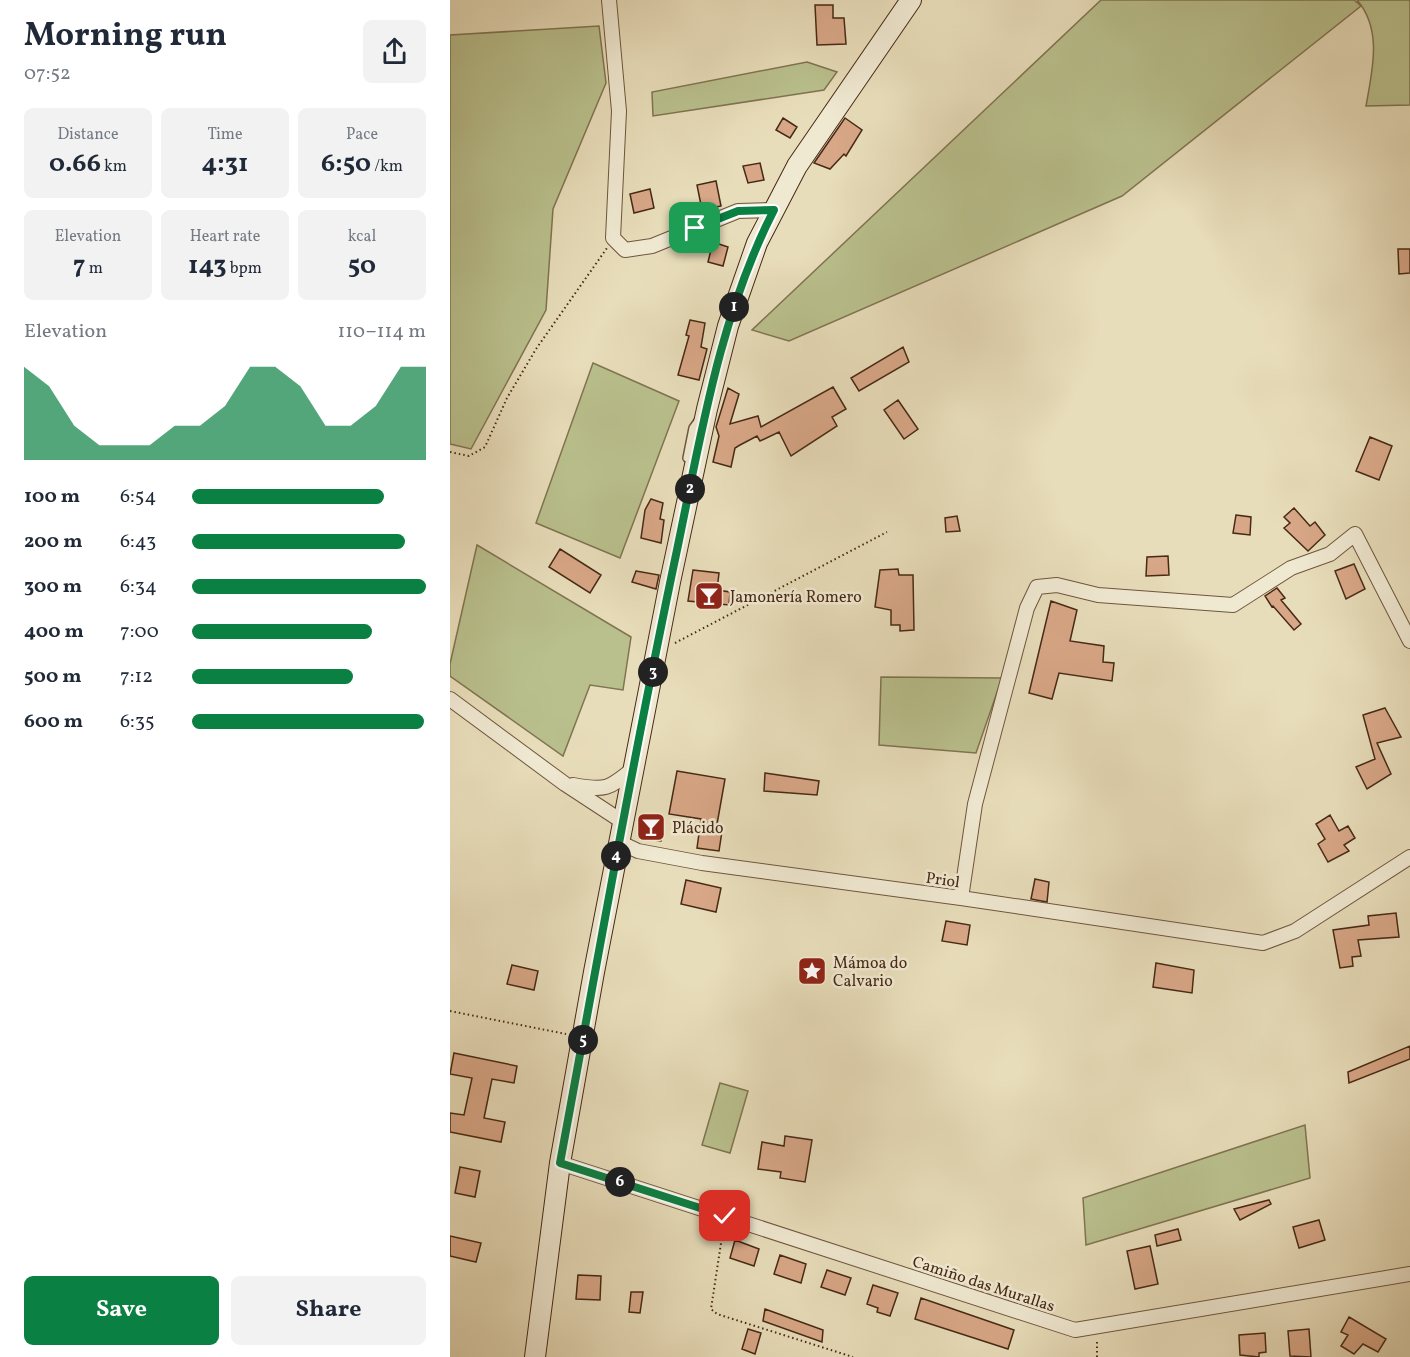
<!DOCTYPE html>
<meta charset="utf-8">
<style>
body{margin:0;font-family:Vollkorn,serif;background:#f2f2f3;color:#1f2937;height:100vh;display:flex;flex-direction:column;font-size:22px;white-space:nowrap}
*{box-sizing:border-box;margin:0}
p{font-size:20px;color:#747a83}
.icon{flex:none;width:33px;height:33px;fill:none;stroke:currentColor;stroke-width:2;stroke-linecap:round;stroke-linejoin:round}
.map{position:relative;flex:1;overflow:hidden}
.details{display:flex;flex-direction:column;background:#fff;width:450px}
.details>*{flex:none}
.pin{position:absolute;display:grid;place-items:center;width:51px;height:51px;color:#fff;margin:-26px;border-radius:12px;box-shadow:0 3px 9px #0006}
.km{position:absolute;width:30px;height:30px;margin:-15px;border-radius:50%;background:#222;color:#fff;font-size:16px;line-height:30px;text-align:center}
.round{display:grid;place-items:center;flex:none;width:63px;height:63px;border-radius:9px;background:#f2f2f3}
.head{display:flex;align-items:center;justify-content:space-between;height:102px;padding:0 24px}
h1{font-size:33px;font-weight:700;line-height:45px}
.stats{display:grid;grid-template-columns:repeat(3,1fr);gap:9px;height:102px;padding:6px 24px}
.stats div{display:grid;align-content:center;border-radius:9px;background:#f2f2f3;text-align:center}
.stats b{font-size:26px;font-weight:700}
.stats small{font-size:16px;font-weight:400}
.stats p{font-size:16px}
.chart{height:168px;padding:12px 24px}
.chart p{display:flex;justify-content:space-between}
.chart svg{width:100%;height:108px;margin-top:6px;fill:#0b8043;opacity:.7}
.primary-button{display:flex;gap:12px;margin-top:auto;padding:12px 24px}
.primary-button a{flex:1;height:69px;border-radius:9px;background:#0b8043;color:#fff;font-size:24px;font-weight:700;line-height:69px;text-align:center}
.primary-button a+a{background:#f2f2f3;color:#1f2937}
ul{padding:0 24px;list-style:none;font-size:20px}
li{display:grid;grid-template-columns:96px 72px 1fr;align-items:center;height:45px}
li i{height:15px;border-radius:8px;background:#0b8043}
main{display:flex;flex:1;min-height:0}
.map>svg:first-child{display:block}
.green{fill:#b9c08d;stroke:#807451;stroke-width:1.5}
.building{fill:#d8a787;stroke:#472915;stroke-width:1.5}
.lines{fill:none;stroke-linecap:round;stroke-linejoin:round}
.lane-casing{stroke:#6f563e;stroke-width:10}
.street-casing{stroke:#6f563e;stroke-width:16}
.secondary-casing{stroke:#472915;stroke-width:22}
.path{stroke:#472915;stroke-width:2;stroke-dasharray:1.5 3;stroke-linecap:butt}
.lane{stroke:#f0e9d2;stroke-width:7}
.street{stroke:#f0e9d2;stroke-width:14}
.secondary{stroke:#f0e9d2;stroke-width:20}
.route-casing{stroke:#fff;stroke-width:12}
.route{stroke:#0b8043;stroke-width:8}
.labels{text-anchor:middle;stroke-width:5;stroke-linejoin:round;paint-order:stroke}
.poi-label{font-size:16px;fill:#472915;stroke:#f0e9d2;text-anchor:start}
.street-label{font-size:16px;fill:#472915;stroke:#f0e9d2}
</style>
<main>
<section class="details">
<div class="head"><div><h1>Morning run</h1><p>07:52</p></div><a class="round"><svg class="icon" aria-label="share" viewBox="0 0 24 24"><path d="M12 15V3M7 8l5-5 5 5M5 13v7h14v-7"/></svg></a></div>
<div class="stats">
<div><p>Distance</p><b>0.66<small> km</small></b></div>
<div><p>Time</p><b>4:31</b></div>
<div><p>Pace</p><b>6:50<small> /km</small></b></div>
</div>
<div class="stats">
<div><p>Elevation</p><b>7<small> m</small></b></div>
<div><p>Heart rate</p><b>143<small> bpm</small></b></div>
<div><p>kcal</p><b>50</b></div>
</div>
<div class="chart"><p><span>Elevation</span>110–114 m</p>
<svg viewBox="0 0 160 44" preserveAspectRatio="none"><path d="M0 44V6L10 14L20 30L30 38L40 38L50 38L60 30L70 30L80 22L90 6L100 6L110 14L120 30L130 30L140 22L150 6L160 6V44z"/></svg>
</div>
<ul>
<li><b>100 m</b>6:54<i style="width:82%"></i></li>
<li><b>200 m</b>6:43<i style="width:91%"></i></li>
<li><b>300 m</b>6:34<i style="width:100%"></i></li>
<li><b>400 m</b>7:00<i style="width:77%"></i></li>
<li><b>500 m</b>7:12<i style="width:69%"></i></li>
<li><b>600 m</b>6:35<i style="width:99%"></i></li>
</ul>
<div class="primary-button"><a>Save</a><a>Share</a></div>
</section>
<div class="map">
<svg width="960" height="1357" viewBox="0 0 960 1357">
<rect width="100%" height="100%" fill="#e8ddba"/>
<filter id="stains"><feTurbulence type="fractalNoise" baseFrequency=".00333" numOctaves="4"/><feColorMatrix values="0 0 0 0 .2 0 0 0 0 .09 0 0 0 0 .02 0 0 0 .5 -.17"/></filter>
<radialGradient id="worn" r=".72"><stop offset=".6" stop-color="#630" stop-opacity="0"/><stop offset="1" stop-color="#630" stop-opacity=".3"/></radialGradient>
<path class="green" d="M651,0H904L911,6L672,196L339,341L302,330Z
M907,0H960V105L916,106C922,71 933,30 907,0Z
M149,26L156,83L103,209L96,310L21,449L0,444V35Z
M357,62L387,72L374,90L203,116L202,92Z
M143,363L229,401L170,558L86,523Z
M27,545L181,637L173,690L140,685L113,756L0,676V664Z
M431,677L552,678L526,753L429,745Z
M270,1083L298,1091L280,1153L252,1145Z
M855,1125L860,1178L636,1245L633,1198Z"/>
<path class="building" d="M365,5H383V18H394L396,44L367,45Z
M333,118L347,127L340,138L326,130Z
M395,118L412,130L396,156L394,154L380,169L364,163Z
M310,163L314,180L298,183L293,166Z
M266,181L271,206L252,210L247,185Z
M200,189L204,208L184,213L180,194Z
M263,242L278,247L273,266L258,262Z
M948,249H960V273L949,274Z
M240,320L255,323L251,347L257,349L249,380L228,375L239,336L236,335Z
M453,347L459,362L409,391L401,378Z
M383,387L396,409L382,417L387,426L341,456L329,432L310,441L307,436L290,445L285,448L281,467L263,462L269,436L266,427L278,388L289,394L280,424L308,416L311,427Z
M448,400L468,429L454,439L434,410Z
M920,437L942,446L929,480L906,471Z
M201,499L213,503L210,519L214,520L211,543L191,538L195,510Z
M844,508L860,526L865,522L875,535L858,551L834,528L840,523L834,517Z
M786,515L801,517L800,535L783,533Z
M507,516L510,531L496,532L495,518Z
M110,549L151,575L140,593L99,567Z
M718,556L719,575L696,576L697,557Z
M904,564L915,589L896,599L885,571Z
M448,569L449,575H463L464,630L450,631V625H441V610L425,607L430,570Z
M243,570L269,573L267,590L280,592L279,605L238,601Z
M186,571L209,575L206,589L182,582Z
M827,588L835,598L831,600L851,624L844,630L823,606L822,607L815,596Z
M601,601L627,610L620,641L654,646L653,662L664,663L662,681L609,673L602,699L579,693Z
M935,708L951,737L927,743L941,774L917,789L906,767L925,759L913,715Z
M227,771L275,779L266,830L272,831L269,851L247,848L251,819L219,814Z
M315,773L369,781L367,795L314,791Z
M193,815L214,818L211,841L189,838Z
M880,815L889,831L898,826L905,838L894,845L899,851L878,862L868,844L875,839L866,824Z
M585,879L599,882L597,902L581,899Z
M236,880L271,888L266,912L231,904Z
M946,913L949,937L908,940L911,956L902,957L903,966L890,968L883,930L919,925L918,916Z
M496,921L520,925L517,945L492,941Z
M706,963L744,970L742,993L703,987Z
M62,965L88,971L84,990L57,984Z
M960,1046V1059L899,1083L898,1072Z
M4,1053L67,1066L64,1083L42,1079L34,1118L55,1122L51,1142L0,1132V1113L14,1115L22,1078L0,1074Z
M335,1136L362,1140L355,1182L330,1178L331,1172L308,1169L312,1142L334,1146Z
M10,1167L30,1171L25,1197L5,1193Z
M819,1200L821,1204L790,1220L784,1209Z
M869,1220L875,1240L849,1248L843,1227Z
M728,1229L731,1240L707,1246L705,1235Z
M0,1236L31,1243L26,1262L0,1256Z
M285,1240L309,1249L304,1266L280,1258Z
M700,1246L708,1284L685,1289L677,1251Z
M330,1255L356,1264L351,1283L324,1274Z
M377,1270L401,1278L395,1295L371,1287Z
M128,1275L151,1276L150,1300L126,1299Z
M423,1285L448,1293L440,1316L427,1312L428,1308L417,1304Z
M181,1292H193L190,1313L179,1312Z
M471,1298L564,1330L558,1349L465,1319Z
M315,1309L373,1330L372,1342L313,1321Z
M899,1317L936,1339L928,1352L913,1344L904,1354L891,1346L898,1335L891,1332Z
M298,1329L311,1333L305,1354L292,1349Z
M859,1329L861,1357L840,1356L838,1331Z
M815,1333L816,1352L809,1353V1357L790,1355L789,1335Z"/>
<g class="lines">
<g class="lane-casing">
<path id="lane" d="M237,458L243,428L248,421"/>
</g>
<g class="street-casing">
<path id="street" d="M159,0L169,111L163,238L175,250L202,246L288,211L324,210
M0,699L115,784L173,822
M123,785C156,791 159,789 183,769
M169,842L188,851L252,863L511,898L813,943L845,931L960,857
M511,898L525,804L577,608L587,587L607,585L648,595L783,605L841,568L880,554L905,534L960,641
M110,1163L625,1330L960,1274"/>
</g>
<g class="secondary-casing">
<path id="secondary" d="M85,1357L110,1163L144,972L220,582L257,409L278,326L307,243L347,166L461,0"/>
</g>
<path class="path" d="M0,452L19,456L35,447L57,398L86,349L157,248
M225,643L437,532
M0,1011L116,1034
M273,1230L261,1309L267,1314L403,1357
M647,1357V1339"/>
<use href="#lane" class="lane"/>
<use href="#street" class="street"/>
<use href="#secondary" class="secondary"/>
</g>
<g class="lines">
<g class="route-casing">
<path id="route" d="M245,228L288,211L324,210C270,315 251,435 227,550C184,753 148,958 110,1163L275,1216"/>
</g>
<use href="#route" class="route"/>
</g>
<defs>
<g id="bar-square" transform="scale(1.5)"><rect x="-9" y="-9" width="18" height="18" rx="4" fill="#8f2418" stroke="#f0e9d2"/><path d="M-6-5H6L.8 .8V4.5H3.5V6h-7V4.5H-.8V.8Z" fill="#fff"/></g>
<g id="sight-square" transform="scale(1.5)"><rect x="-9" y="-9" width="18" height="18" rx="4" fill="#8f2418" stroke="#f0e9d2"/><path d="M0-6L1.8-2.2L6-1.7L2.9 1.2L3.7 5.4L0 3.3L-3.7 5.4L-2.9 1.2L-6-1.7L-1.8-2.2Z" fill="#fff"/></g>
</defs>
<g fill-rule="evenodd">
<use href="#bar-square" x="259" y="596"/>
<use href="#bar-square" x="201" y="827"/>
<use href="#sight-square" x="362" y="971"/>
</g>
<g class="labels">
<g class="poi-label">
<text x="280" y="602">Jamonería Romero</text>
<text x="222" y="833">Plácido</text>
<text x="383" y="968">Mámoa do<tspan x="383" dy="18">Calvario</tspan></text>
</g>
<g class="street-label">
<text transform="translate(493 879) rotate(8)" y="6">Priol</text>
<text transform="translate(534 1283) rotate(18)" y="6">Camiño das Murallas</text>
</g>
</g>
<rect width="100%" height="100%" filter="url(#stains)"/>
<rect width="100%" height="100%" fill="url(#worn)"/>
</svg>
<div class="pin" style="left:245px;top:228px;background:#1e9e55"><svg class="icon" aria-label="arrive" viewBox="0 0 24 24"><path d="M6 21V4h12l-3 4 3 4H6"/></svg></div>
<div class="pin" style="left:275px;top:1216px;background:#d93025"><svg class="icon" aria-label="check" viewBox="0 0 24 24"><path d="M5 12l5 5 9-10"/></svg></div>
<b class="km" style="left:284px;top:307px">1</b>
<b class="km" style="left:240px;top:489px">2</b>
<b class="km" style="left:203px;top:672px">3</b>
<b class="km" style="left:166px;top:856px">4</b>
<b class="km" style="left:133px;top:1040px">5</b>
<b class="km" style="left:170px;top:1182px">6</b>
</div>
</main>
